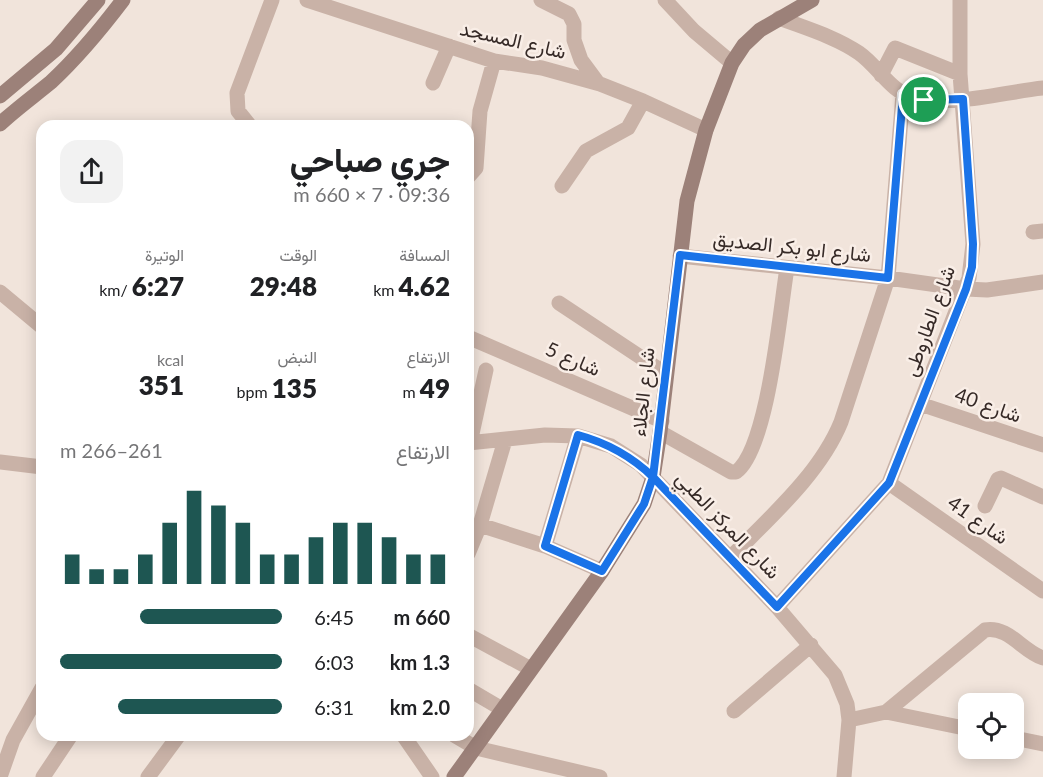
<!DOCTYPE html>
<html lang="ar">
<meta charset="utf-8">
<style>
body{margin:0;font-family:Lato,Vazirmatn,sans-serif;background:#f2f2f2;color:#202124;direction:rtl;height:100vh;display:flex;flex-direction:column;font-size:22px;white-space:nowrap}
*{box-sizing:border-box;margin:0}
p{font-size:20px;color:#757577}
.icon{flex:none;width:33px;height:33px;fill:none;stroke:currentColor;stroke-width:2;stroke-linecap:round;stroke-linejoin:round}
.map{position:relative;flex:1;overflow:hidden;direction:ltr}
.panel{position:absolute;left:36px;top:120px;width:438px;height:621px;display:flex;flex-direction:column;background:#fff;border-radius:18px;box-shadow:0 3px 15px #0003;direction:rtl}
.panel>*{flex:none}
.buttons{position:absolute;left:958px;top:693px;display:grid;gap:12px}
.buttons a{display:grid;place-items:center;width:66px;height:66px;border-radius:12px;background:#fff;box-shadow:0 3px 15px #0003;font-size:30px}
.pin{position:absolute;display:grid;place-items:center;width:51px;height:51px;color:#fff;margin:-26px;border:3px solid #fff;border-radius:50%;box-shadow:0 2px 6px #0007}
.round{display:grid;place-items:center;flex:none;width:63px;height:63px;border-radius:18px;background:#f2f2f2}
.overview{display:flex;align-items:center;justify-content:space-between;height:102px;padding:0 24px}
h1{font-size:33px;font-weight:800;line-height:45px}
.figures{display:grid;grid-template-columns:repeat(3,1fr);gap:9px;height:102px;padding:6px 24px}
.figures div{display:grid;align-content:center}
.figures b{font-size:26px;font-weight:800}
.figures small{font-size:16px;font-weight:400}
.figures p{font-size:16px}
.chart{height:168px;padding:12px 24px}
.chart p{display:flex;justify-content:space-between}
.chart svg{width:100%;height:108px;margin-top:6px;stroke:#1e5652;stroke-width:6}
ul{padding:0 24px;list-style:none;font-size:20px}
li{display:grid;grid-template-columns:96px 72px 1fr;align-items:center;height:45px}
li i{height:15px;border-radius:8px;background:#1e5652}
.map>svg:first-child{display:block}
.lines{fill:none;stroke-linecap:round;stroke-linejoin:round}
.street{stroke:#c9b2a7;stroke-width:15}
.secondary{stroke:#9c8179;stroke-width:15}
.route-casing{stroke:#fff;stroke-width:12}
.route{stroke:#1a73e8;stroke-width:8}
.labels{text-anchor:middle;stroke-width:5;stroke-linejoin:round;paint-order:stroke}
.street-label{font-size:20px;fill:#362a27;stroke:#f9eee7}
</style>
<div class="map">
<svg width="1043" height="777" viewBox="0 0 1043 777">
<rect width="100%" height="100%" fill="#f1e4db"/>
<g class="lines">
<path class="street" d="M307,0L494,61L542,68L600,84L643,101L706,130
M541,0L569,14L574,24V40L581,60L598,83
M665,0L694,31L732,63
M779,18C805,28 836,37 859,53C879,67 890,92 915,98C954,107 1004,92 1043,88
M881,75L895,48L960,74
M433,83L449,46
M250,126L238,111L237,93L272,0
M468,177L476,168L480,111L494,61
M562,186L586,151L628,128L643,101
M1033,232L1043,231
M680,256L888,278L966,289L987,290L1043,282
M0,292L42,327
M559,303L666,374
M468,337L662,421
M920,404L1043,445
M660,432L731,472H736C768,449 780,310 787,268
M468,443L545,435L578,436L611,446L641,465L777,607L835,675L847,704L849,720L844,777
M470,443L486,370
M0,462L42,467
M889,483L1043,591
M985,506L998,479L1001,478L1043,497
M480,525L545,546L602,571
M545,546L578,436
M468,554L480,525L505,440
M730,558C769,518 820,474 841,422L888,278L903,94
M777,607L889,483L969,278L973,244L960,74V0
M468,635L531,669
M468,689L502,709
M734,711L811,645
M886,712L985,630C1009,626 1022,651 1043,658
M849,720L886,712L969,729
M403,735L432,777
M454,735L476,748L600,777
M1014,738L1043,744
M0,777L13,740L42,688
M43,777L71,735
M148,777L179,735"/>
<path class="secondary" d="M0,96L56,49L98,0
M0,124C16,109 34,96 51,82C78,57 101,29 123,0
M454,777L602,571L644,504L653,477L660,432L687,201L706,130L732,63L744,45L760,30L812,0"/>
</g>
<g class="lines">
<g class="route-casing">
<path id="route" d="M924,100L903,94L888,278L680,255L653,477C631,456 608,443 578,435L545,546L602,571L644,504L653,477L777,607L889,483L966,289L972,267L973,244L963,99L924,100"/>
</g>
<use href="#route" class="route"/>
</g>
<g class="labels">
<g class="street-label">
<text transform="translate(513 40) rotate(13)" y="7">شارع المسجد</text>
<text transform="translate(792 247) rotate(6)" y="7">شارع ابو بكر الصديق</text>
<text transform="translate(929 321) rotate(-70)" y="7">شارع الطاروطى</text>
<text transform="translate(573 359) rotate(23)" y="7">شارع 5</text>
<text transform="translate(643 392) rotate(-84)" y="7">شارع الجلاء</text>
<text transform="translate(988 405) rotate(19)" y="7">شارع 40</text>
<text transform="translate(978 520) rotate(35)" y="7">شارع 41</text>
<text transform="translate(728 525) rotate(46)" y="7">شارع المركز الطبي</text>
</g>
</g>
</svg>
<div class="buttons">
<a><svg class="icon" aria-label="locate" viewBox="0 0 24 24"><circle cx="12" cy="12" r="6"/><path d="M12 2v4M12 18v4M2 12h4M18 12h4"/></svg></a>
</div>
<div class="pin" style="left:924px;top:100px;background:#1e9e55"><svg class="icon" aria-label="arrive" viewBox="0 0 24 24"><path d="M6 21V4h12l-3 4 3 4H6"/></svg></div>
<section class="panel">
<div class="overview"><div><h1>جري صباحي</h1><p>09:36 · 7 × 660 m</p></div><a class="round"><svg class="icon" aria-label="share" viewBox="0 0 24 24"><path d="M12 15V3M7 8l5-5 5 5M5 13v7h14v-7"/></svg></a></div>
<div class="figures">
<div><p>المسافة</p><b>4.62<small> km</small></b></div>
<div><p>الوقت</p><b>29:48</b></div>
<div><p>الوتيرة</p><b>6:27<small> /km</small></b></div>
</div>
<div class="figures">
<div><p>الارتفاع</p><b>49<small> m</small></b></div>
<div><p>النبض</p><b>135<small> bpm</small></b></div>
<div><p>kcal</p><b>351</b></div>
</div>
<div class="chart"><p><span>الارتفاع</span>261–266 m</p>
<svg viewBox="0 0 160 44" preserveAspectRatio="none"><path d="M5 44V32M15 44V38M25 44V38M35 44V32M45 44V19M55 44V6M65 44V12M75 44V19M85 44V32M95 44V32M105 44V25M115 44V19M125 44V19M135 44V25M145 44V32M155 44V32"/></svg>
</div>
<ul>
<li><b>660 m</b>6:45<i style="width:64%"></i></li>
<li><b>1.3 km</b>6:03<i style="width:100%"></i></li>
<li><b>2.0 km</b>6:31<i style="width:74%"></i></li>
</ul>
</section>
</div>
